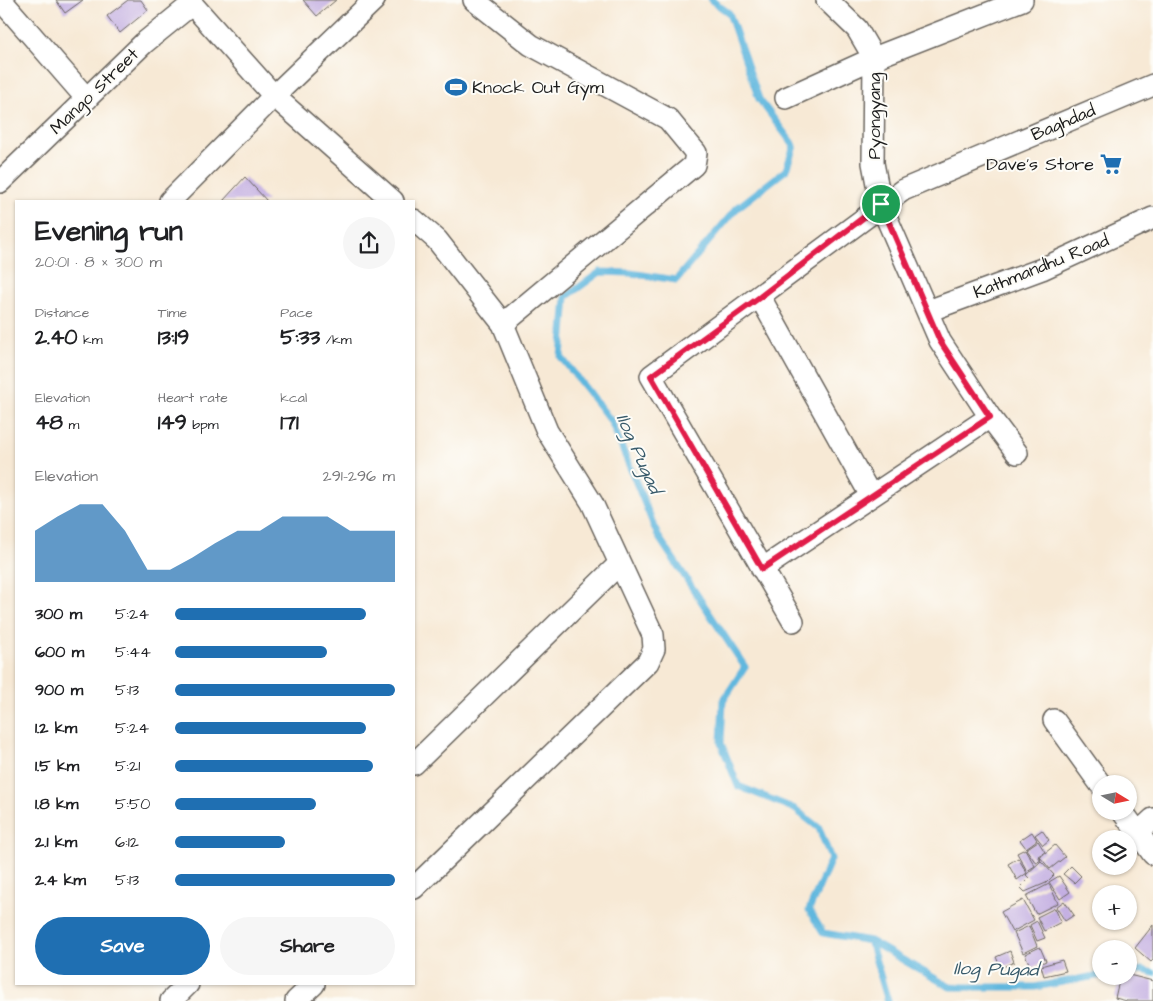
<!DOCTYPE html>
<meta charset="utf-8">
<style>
body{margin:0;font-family:"Architects Daughter",sans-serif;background:#f6f6f6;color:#202124;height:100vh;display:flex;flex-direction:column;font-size:19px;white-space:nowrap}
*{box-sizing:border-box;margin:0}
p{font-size:16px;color:#757577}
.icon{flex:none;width:28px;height:28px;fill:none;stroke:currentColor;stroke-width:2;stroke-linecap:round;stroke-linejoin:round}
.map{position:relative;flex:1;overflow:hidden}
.panel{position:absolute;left:15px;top:200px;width:400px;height:785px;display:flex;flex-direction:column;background:#fff;border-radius:0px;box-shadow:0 1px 4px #0004}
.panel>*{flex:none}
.needle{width:32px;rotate:100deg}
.fabs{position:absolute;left:1092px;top:775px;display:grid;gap:10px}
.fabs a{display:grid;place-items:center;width:45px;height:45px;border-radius:50%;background:#fff;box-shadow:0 1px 4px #0004;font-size:25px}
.pin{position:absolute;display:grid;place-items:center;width:42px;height:42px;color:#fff;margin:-21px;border:2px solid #fff;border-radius:50%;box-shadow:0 1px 5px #0007}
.round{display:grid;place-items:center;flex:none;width:52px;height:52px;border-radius:26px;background:#f6f6f6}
.head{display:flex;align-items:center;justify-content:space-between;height:85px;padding:0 20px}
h1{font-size:28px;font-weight:700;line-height:38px}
.metrics{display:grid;grid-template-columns:repeat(3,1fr);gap:8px;height:85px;padding:5px 20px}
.metrics div{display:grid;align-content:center}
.metrics b{font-size:21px;font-weight:700}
.metrics small{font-size:14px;font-weight:400}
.metrics p{font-size:14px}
.chart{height:140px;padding:10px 20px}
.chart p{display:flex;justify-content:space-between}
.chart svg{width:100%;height:90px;margin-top:5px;fill:#1f6fb2;opacity:.7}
.button{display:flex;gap:10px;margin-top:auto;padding:10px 20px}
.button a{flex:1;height:58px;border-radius:30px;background:#1f6fb2;color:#fff;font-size:20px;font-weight:700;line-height:58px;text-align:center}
.button a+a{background:#f6f6f6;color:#202124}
ul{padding:0 20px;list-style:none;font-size:16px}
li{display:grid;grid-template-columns:80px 60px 1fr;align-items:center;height:38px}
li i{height:12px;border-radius:6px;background:#1f6fb2}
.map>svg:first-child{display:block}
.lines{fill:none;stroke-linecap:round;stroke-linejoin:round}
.stream{stroke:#61b7de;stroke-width:7}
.building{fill:#bfa9e0}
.street-casing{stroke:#69645d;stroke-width:24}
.street{stroke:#fff;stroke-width:21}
.route-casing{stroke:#fff;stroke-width:10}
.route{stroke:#e11d48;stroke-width:6}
.labels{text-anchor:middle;stroke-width:4;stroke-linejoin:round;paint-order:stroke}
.poi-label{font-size:18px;fill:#1c1c1c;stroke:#fdfcf7;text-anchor:start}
.street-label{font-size:18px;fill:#1c1c1c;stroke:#fdfcf7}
.water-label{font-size:19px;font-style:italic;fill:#385a6a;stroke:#fdfcf7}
</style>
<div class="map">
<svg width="1153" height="1001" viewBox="0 0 1153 1001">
<rect width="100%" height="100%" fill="#fdfcf7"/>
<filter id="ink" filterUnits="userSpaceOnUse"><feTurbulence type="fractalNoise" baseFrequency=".02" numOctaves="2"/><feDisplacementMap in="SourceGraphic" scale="10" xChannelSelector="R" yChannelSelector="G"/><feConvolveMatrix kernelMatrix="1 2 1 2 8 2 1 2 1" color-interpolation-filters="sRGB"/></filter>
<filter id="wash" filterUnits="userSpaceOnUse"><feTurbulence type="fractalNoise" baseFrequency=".0096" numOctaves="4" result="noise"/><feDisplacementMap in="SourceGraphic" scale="20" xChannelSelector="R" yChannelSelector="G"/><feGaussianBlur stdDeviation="1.12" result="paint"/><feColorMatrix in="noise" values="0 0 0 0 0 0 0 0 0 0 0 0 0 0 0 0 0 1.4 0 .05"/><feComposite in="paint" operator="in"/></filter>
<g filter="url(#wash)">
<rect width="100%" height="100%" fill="#f7e9d5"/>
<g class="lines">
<path class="stream" d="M711,0L729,13L759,99L794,146L786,170L737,208L676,280L630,273L600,272L566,297L561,357L611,421L658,536L745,667L723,701L721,743L738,786L795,809L819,828L831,859L809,910L823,933L870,941L950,987H1035L1101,975
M870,941L888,1001
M1129,972L1143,970L1153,973"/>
</g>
<g id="blocks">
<path class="building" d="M56,0H83L65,13Z
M128,0H141L148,10L120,33L107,16Z
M303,0H336L317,16Z
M245,177L267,201H223Z
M1042,830L1049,840L1043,845L1035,835Z
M1032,832L1037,840L1026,848L1020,840Z
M1038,841L1045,852L1038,856L1041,860L1036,863L1026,849Z
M1055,845L1065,857L1050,869L1040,857Z
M1025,849L1035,866L1027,871L1017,853Z
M1018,858L1027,873L1017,880L1008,864Z
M1041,861L1054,875L1046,883L1025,892L1020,887L1029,878L1026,875Z
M1071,866L1081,876L1074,883L1063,874Z
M1059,876L1070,892L1060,899L1049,882Z
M1049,884L1058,903L1036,914L1026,896Z
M1023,900L1034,920L1012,932L1001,912Z
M1064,901L1074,915L1065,921L1056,907Z
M1055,908L1061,922L1044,931L1037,917Z
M1037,921L1045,938L1037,941L1030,925Z
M1153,925V960L1151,962L1135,948Z
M1029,926L1037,946L1023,953L1014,933Z
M1040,947L1046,961L1031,968L1025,954Z
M1010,951L1014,962L1001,968L996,957Z
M1062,960L1066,971L1044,976L1041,966Z
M1129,975L1153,981V1001H1127L1115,998L1120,976Z"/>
</g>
</g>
<g filter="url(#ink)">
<use href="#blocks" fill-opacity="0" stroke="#69645d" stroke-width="1"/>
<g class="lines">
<g class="street-casing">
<path id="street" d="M1,0L87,99
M474,0L531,45L668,119L696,153L694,165L503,324
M827,0L857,29L874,58L873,163L881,205L940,341L990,417L1017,453
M192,4L274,96L393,201
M786,98L874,58L1022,0
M0,182L144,43L192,4
M170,201L274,96L374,0
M414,220L437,240L503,324L547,431L592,503L653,635L654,649L648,662L414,888
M760,297L871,496
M928,311L1042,269L1153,218
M762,569L990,417
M793,621L651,376L903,190L1153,85
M1054,720L1101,785
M414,764L619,564
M1122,811L1153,854
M1138,833L1153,819
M171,1001L188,984
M296,1001L314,984"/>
</g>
<use href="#street" class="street"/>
</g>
</g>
<g class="lines" filter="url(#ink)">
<g class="route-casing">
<path id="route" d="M881,204L940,341L990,417L762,569L651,376L760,297Z"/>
</g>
<use href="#route" class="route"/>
</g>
<defs>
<g id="stadium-bare" transform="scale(1.725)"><path d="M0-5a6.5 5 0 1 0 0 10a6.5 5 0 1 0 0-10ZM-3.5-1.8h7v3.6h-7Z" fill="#1f6fb2" stroke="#fdfcf7" stroke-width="2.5" paint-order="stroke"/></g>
<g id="supermarket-bare" transform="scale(1.725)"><path d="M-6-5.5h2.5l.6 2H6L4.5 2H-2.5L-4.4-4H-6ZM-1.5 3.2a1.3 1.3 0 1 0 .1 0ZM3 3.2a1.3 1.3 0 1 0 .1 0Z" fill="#1f6fb2" stroke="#fdfcf7" stroke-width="2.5" paint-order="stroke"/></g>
</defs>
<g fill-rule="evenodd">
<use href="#stadium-bare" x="456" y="87"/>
<use href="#supermarket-bare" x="1111" y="164"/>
</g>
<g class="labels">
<g class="poi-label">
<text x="472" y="93">Knock Out Gym</text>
<text x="1094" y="170" text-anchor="end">Dave's Store</text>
</g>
<g class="street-label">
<text transform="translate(94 91) rotate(-44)" y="6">Mango Street</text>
<text transform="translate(874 116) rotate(-90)" y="6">Pyongyang</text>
<text transform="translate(1063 122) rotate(-23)" y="6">Baghdad</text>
<text transform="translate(1041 266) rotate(-22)" y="6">Kathmandhu Road</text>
</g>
<g class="water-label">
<text transform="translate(640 453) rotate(66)" y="7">Ilog Pugad</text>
<text transform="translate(996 968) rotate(1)" y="7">Ilog Pugad</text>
</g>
</g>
</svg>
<div class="fabs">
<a><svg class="needle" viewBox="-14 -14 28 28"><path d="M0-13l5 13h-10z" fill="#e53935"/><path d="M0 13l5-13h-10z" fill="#757577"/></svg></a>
<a><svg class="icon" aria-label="layers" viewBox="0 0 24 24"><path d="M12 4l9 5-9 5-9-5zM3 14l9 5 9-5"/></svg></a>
<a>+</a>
<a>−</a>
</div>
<div class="pin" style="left:881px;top:204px;background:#1e9e55"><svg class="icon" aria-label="arrive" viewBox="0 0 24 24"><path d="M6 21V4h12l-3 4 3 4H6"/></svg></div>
<section class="panel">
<div class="head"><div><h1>Evening run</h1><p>20:01 · 8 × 300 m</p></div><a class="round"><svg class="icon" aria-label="share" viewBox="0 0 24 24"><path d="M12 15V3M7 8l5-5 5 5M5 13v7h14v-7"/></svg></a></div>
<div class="metrics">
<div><p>Distance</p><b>2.40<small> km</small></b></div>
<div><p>Time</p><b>13:19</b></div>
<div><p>Pace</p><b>5:33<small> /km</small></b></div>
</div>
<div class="metrics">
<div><p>Elevation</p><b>48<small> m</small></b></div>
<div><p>Heart rate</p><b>149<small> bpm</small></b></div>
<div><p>kcal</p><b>171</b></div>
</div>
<div class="chart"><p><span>Elevation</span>291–296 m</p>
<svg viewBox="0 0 160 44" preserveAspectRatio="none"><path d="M0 44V19L10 12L20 6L30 6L40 19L50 38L60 38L70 32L80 25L90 19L100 19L110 12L120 12L130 12L140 19L150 19L160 19V44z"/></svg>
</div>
<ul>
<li><b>300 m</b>5:24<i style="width:87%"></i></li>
<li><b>600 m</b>5:44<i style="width:69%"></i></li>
<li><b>900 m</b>5:13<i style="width:100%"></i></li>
<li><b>1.2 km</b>5:24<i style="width:87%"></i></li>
<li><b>1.5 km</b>5:21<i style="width:90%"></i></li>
<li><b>1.8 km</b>5:50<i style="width:64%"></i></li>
<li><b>2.1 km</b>6:12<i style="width:50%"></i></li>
<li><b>2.4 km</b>5:13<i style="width:100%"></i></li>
</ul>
<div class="button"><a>Save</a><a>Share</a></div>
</section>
</div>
